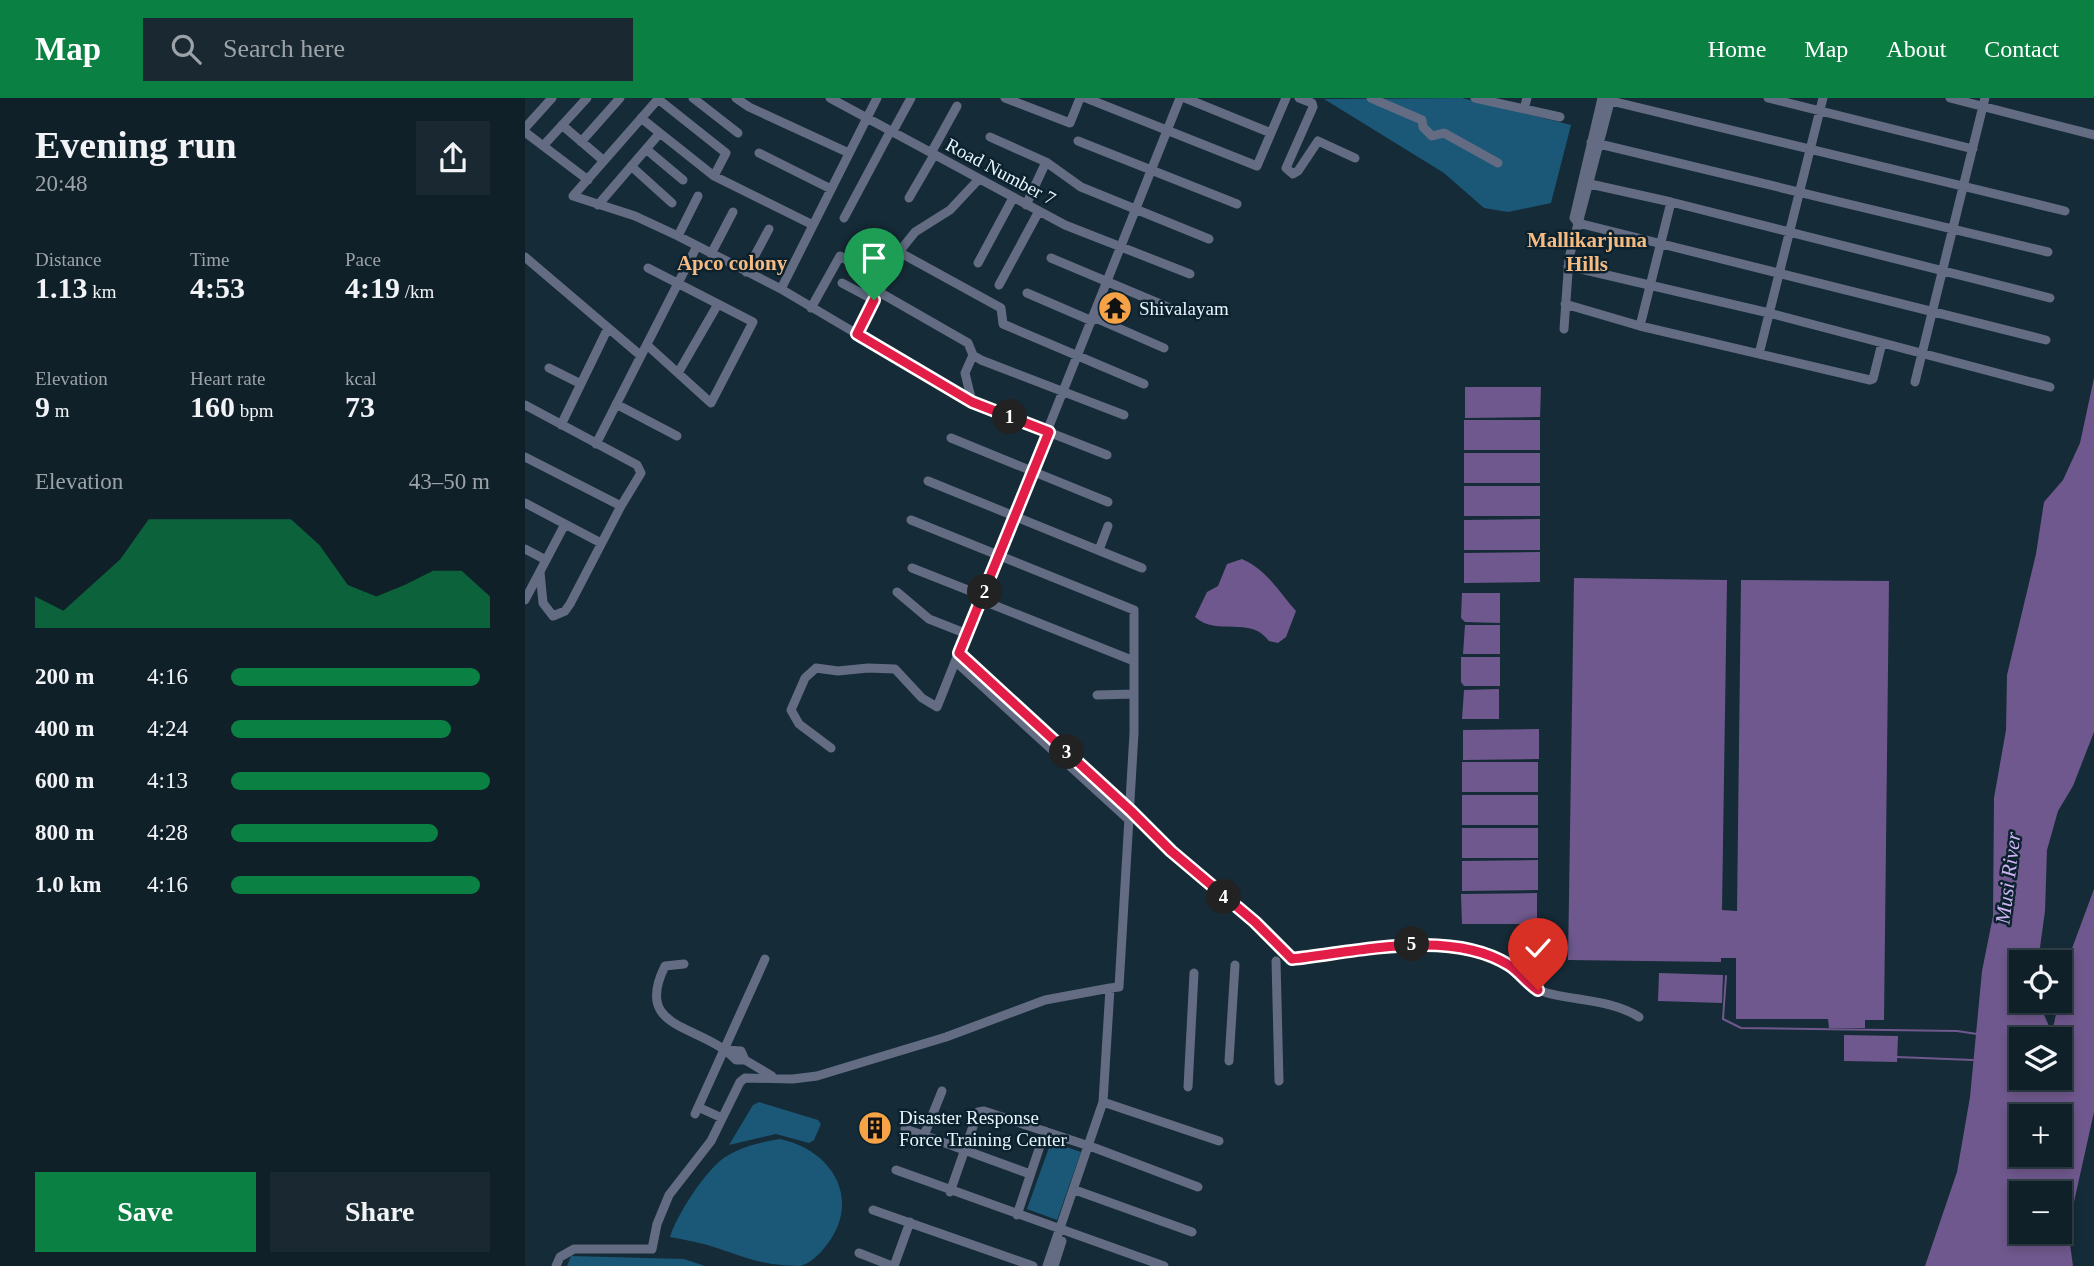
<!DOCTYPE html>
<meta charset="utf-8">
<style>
body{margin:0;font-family:"Times New Roman",serif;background:#192831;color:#f1f3f6;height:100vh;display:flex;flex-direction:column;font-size:26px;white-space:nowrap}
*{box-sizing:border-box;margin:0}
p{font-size:23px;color:#9ca3a8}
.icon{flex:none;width:38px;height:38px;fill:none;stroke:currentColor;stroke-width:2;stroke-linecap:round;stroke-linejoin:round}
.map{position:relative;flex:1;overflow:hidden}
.details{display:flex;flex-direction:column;background:#102029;width:525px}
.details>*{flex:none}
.controls{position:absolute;left:1484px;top:852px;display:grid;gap:14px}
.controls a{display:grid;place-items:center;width:63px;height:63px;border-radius:0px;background:#102029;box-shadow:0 4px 10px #0003,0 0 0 2px #303e46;font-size:35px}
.pin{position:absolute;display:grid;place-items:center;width:60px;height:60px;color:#fff;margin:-72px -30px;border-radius:50% 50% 50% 0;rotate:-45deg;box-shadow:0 0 7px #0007}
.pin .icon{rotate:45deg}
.km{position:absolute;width:35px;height:35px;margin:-18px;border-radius:50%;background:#222;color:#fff;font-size:19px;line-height:35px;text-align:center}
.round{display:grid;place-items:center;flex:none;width:74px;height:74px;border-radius:0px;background:#192831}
.headline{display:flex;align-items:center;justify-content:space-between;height:119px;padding:0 35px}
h1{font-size:38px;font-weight:700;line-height:52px}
.stats{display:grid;grid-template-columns:repeat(3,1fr);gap:10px;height:119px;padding:7px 35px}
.stats div{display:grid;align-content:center}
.stats b{font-size:30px;font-weight:700}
.stats small{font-size:19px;font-weight:400}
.stats p{font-size:19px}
.chart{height:196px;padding:14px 35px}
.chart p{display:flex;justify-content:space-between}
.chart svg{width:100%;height:126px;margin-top:7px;fill:#0b8043;opacity:.7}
.primary-button{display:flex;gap:14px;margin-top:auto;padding:14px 35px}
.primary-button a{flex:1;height:80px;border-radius:0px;background:#0b8043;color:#fff;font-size:28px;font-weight:700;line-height:80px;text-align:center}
.primary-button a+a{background:#192831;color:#f1f3f6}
ul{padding:0 35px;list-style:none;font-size:23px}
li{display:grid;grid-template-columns:112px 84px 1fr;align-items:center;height:52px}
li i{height:18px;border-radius:9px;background:#0b8043}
header{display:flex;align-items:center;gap:42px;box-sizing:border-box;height:98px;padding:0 35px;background:#0b8043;color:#fff}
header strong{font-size:33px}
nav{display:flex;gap:38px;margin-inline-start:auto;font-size:24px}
.search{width:490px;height:63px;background:#192831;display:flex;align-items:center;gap:18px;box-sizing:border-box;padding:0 24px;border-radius:0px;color:#9ca3a8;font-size:26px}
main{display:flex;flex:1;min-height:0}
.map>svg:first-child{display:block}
.green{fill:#1b5776}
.water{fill:#6f588d;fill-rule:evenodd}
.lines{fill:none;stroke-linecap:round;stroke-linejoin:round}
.stream{stroke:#6f588d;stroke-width:2}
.street{stroke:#636c83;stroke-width:9}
.route-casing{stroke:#fff;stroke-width:14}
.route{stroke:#e11d48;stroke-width:9}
.labels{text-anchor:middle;stroke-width:5;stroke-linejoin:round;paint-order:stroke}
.street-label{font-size:19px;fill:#e8f5fd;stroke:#0b212d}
.poi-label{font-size:19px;fill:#e8f5fd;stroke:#0b212d;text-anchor:start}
.neighbourhood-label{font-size:21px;font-weight:bold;fill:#f6bb82;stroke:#0b212d}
.water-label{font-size:21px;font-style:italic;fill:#ceb4f4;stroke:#0b212d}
</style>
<header>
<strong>Map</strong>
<div class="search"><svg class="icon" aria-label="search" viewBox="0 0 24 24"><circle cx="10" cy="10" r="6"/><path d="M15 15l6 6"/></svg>Search here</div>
<nav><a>Home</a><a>Map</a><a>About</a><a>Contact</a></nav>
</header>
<main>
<section class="details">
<div class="headline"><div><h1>Evening run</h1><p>20:48</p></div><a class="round"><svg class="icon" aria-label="share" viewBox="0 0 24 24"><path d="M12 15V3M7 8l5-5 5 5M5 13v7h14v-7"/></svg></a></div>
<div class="stats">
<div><p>Distance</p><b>1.13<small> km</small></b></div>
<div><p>Time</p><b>4:53</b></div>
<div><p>Pace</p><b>4:19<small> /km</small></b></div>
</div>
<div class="stats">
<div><p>Elevation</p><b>9<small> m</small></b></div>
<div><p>Heart rate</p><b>160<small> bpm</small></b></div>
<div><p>kcal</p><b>73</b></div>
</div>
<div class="chart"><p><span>Elevation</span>43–50 m</p>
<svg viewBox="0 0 160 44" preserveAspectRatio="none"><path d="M0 44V33L10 38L20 29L30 20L40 6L50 6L60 6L70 6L80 6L90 6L100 15L110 29L120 33L130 29L140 24L150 24L160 33V44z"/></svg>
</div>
<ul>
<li><b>200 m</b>4:16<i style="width:96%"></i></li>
<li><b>400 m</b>4:24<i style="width:85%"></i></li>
<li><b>600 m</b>4:13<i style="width:100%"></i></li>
<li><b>800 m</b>4:28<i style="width:80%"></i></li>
<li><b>1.0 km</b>4:16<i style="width:96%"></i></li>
</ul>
<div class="primary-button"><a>Save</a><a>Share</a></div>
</section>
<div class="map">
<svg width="1569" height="1168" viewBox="0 0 1569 1168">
<rect width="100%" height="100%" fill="#152b37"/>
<path class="green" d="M937,0L1046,27L1026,105L983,114L959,110L919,75L799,1Z
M234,1004L293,1022L296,1026L289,1042L284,1045L251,1036L204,1047L228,1007Z
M255,1041C308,1052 338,1103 300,1149C295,1156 284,1166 275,1168C240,1168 221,1160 192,1150C177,1145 161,1142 145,1139C151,1118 183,1068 202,1058C218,1048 237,1044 255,1041Z
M526,1044L556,1054L532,1122L502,1111Z
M46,1158L159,1161L180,1168H42Z"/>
<path class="water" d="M1569,280V634L1548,688L1533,713L1522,752L1520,813L1513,864H1496V903H1513L1527,935L1542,864L1569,791V1014L1543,1131L1548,1168H1400L1432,1074L1445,999L1457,873L1468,818L1469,700L1481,632L1482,577L1511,456L1519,404L1538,382L1555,345ZM1496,942H1535V980H1496ZM1496,1018H1535V1057H1496ZM1496,1096H1535V1134H1496Z
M940,289H1016L1015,319L940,320Z
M939,322H1015V352H939Z
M939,355H1015V385H939Z
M939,388H1015V418H939Z
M1015,421V452H939V422Z
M1015,454V484L939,485V455Z
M717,461C742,472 754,494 771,513L761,539L753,545L744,543C725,517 692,539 670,519L682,494L693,488L702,466Z
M1049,480L1202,482L1197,812L1212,813L1216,482L1364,483L1359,922H1340V930H1304L1303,921H1211V860H1196V864L1043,862Z
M937,495H975V525L940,524L936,520Z
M940,527H975V556H938Z
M936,559H975V588H939L936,584Z
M974,591V621H937L939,592Z
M1014,631V661L938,662V632Z
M937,664H1013V694H937Z
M937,697H1013V727H937Z
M937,730H1013V760H937Z
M1013,762V792L937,793V763Z
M1012,795V826H937L936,796Z
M1134,875L1198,877L1197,905L1133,903Z
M1319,937L1373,938L1372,964L1319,963Z"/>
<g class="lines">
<path class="stream" d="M1201,878L1198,921L1216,930L1432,933L1452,936
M1372,959L1448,962"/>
<path class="street" d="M134,0L48,98L110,118L153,138L256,191L447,304L582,357
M168,0L213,35
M211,0L224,9L324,55
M305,0L540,127L665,176
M480,0L545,25L555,0
M561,0L732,68L761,0
M660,0L746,35
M774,0L787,5L788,9L761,70L768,76L773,73L793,43L830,60
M846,0L897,22L898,29L907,38L919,35L973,65
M950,0L1035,19
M1243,0L1448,51
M1425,0L1569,37
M133,1L201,55L189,78
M1086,3L1540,113
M999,11L1002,0
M116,20L189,78L288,127
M37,27L79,63
M0,30L27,0
M368,33L386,0
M0,34L63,82
M465,39L521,64L556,89L684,141
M553,43L712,106
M56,44L95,0
M1066,44L1523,154
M18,48L62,0
M121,51L158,82
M234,55L306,91
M406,55L432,8
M106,68L147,105
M1065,86L1146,104L1525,200
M384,100L409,57
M73,107L134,36
M501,107L521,64
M319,120L366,32
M1053,125L1521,242
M1053,125L1049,120L1077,0
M153,138L173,98
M374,154L390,134L425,112L454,81
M186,156L208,114
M0,159L115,257
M526,160L652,213
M453,165L488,100
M328,166L344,136
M1043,168L1244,215L1525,289
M221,174L244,131
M360,184L354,194L443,245L448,257L456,262L599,317
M317,185L349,202
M474,187L514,113
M256,191L352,0
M502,195L567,223
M1040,206L1115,228L1345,282L1348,281L1357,245
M286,210L315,158L360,184L374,154L476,210L478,226L619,286
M568,219L639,250
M1115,228L1146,104
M1039,231L1044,160L1086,0
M332,236L354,194
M122,247L186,305L228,224L123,170
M1234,256L1298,0
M24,270L56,286
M153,275L193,206
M1390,284L1460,0
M447,304L440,275L448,257
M91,306L152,338
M0,307L112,367L116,375L96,408L0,359
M36,327L83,230
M426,340L583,404
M71,346L172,148
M403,383L617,470
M0,405L76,445
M386,422L609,512V635L594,889L585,890L578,1004L522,1168
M0,451L21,462
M574,452L583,428
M387,470L458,498
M15,474L18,505L28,518L40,513L45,506L96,408
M372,494L404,521L442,536
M0,502L40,426
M456,502L609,563
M434,555L606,713L646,753L730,824L767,861C837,853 899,836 968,860C990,868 1000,888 1022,895C1052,903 1088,902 1114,919
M431,564L605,723
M572,597L609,596
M306,650L274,626L266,612L280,580L291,570L313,573L343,570L370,571L397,600L412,609L655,0
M751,863L754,983
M159,866L140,868C107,934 177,925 211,962H220
M201,952L216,953L220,962L247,978
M704,963L710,867
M663,989L669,875
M417,993L400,1035L401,1038L505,1076
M578,1004L694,1043
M173,1009L197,1020
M170,1016L240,861
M380,1031L401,1038
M371,1072L639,1168
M550,1092L667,1134
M425,1094L453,1014L459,1013L570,1050L673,1089
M348,1112L508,1168
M492,1117L520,1033
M334,1155L367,1168
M31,1168L35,1159L49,1151H127L132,1126L144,1097L186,1043L215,984L220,980L268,981L292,978L421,939L520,902L585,890
M369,1168L385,1124
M529,1168L537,1143"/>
</g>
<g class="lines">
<g class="route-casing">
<path id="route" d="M349,202L332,236L447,304L524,334L434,555L606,713L646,753L730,824L767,861C832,854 925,830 984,867C995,874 1002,885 1013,892"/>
</g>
<use href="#route" class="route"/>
</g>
<defs>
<g id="temple-disc" transform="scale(1.75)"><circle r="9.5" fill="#f6a247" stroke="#0b212d"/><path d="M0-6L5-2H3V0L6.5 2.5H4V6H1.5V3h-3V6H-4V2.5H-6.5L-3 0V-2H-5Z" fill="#111"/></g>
<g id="building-disc" transform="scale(1.75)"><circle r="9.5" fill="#f6a247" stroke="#0b212d"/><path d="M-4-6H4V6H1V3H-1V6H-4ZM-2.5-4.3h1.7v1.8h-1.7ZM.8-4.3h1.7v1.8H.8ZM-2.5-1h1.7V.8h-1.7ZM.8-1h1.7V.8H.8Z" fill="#111"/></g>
</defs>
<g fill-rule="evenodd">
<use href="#temple-disc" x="590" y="210"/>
<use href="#building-disc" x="350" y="1030"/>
</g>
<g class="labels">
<g class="street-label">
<text transform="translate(476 73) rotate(28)" y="7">Road Number 7</text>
</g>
<g class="poi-label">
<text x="614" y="217">Shivalayam</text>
<text x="374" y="1026">Disaster Response<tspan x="374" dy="22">Force Training Center</tspan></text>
</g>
<g class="neighbourhood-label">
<text x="1062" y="149">Mallikarjuna<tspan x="1062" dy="24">Hills</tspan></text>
<text x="207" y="172">Apco colony</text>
</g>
<g class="water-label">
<text transform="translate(1483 780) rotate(-83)" y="7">Musi River</text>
</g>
</g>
</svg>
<div class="controls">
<a><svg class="icon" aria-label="locate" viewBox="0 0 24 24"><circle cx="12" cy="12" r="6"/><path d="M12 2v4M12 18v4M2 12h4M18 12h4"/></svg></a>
<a><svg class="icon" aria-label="layers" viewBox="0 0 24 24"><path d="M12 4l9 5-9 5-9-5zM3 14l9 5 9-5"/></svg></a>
<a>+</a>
<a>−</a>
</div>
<div class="pin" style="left:349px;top:202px;background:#1e9e55"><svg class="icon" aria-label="arrive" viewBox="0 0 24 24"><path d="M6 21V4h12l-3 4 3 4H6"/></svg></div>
<div class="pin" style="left:1013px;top:892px;background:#d93025"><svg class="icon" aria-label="check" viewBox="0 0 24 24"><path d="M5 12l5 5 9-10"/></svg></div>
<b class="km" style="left:485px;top:319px">1</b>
<b class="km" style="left:460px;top:494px">2</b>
<b class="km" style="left:542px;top:654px">3</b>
<b class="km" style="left:699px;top:799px">4</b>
<b class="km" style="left:887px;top:846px">5</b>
</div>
</main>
